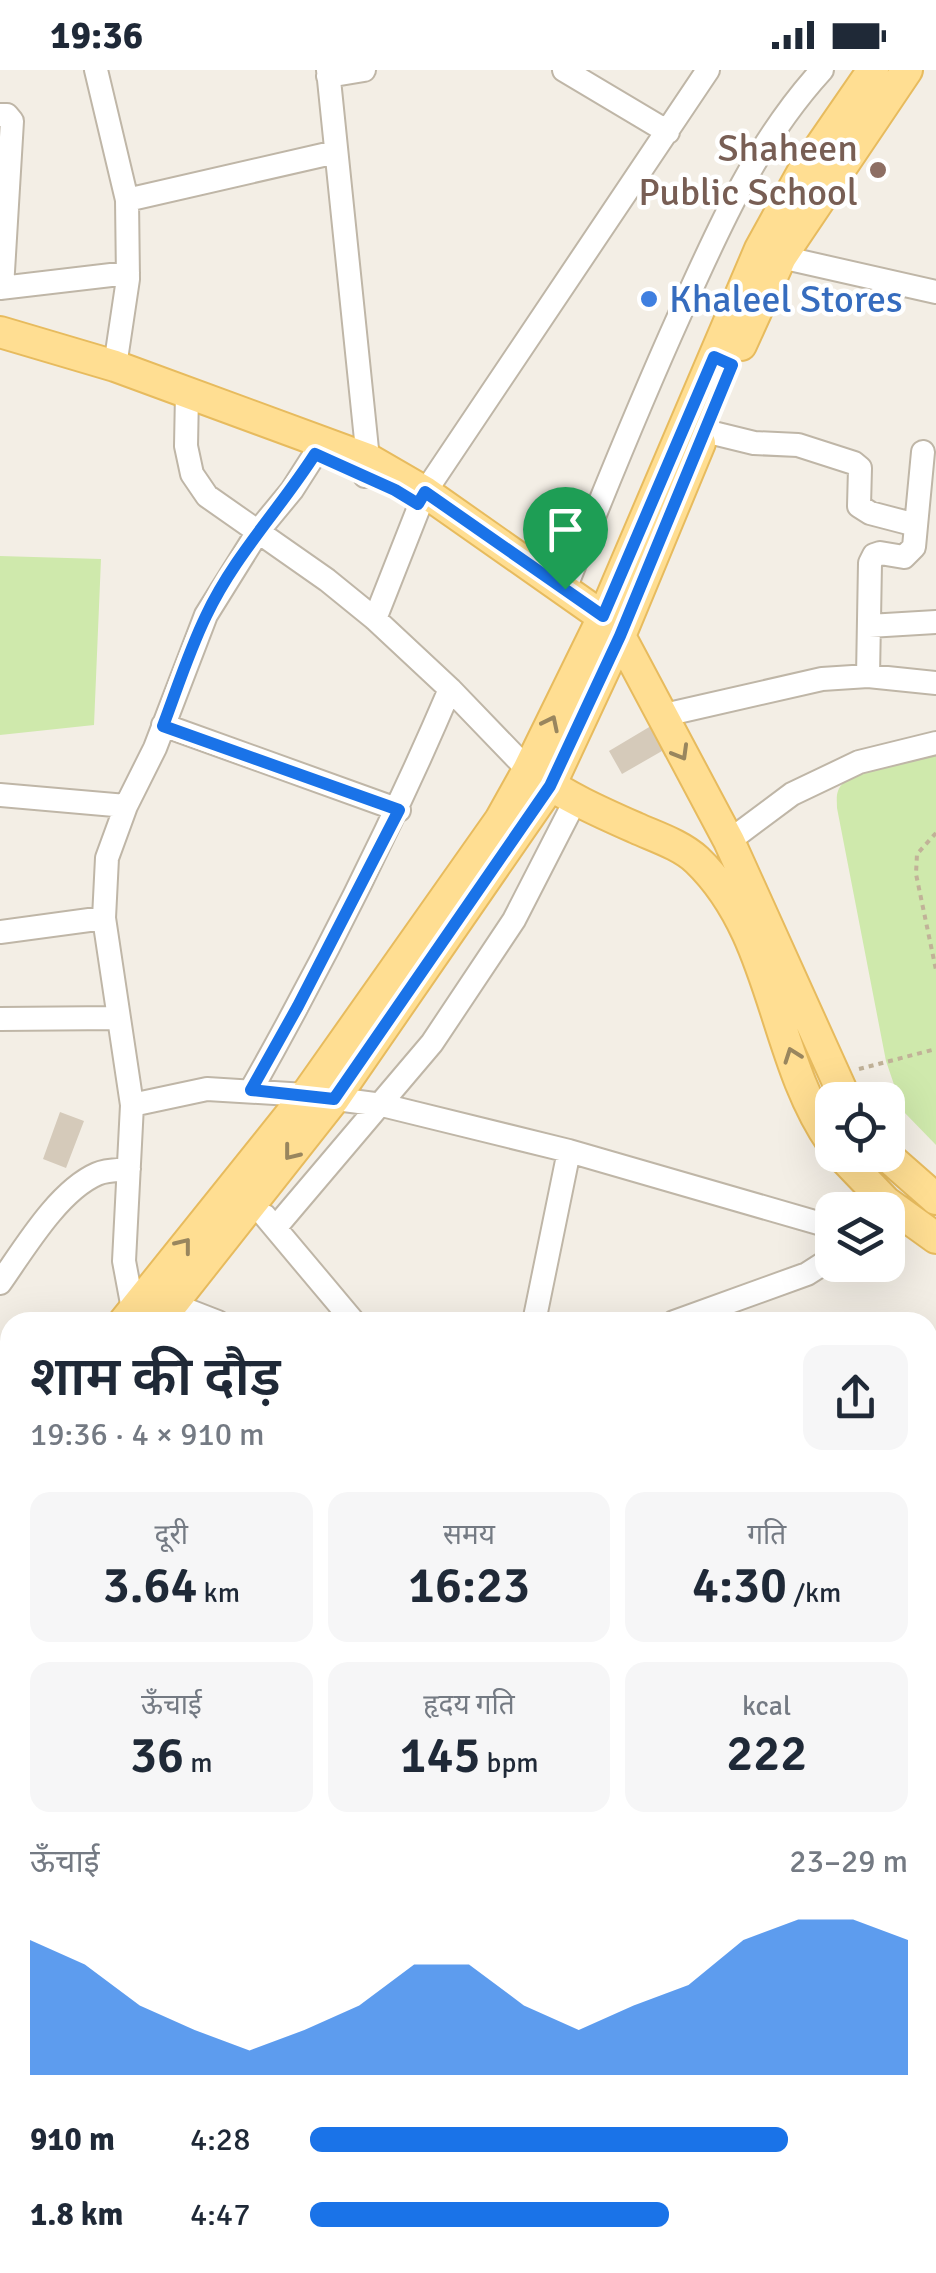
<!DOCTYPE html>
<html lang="hi">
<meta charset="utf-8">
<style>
body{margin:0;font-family:Signika,"Noto Sans Devanagari",sans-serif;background:#f6f6f7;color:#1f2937;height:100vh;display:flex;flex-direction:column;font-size:38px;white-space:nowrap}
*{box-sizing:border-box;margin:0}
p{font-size:32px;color:#747a83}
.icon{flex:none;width:55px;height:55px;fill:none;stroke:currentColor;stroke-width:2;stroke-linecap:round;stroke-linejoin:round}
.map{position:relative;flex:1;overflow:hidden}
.side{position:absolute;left:0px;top:1242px;width:938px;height:962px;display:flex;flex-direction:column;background:#fff;border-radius:30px 30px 0 0;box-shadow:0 10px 40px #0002}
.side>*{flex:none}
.buttons{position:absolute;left:815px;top:1012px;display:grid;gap:20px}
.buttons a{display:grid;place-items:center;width:90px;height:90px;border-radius:20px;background:#fff;box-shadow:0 10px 40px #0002;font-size:50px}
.pin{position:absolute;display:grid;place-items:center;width:85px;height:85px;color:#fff;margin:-102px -42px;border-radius:50% 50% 50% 0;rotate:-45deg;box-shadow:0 0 10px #0007}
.pin .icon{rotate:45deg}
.round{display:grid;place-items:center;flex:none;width:105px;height:105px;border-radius:20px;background:#f6f6f7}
.overview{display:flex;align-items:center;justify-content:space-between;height:170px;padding:0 30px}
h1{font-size:55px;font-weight:600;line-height:75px}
.stats{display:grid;grid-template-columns:repeat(3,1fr);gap:15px;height:170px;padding:10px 30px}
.stats div{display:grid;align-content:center;border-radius:20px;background:#f6f6f7;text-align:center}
.stats b{font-size:50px;font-weight:600}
.stats small{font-size:28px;font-weight:400}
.stats p{font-size:28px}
.chart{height:280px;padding:20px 30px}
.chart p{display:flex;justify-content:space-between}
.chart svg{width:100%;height:180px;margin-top:10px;fill:#1a73e8;opacity:.7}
ul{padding:0 30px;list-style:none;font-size:32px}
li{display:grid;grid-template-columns:160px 120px 1fr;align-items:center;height:75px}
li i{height:25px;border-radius:12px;background:#1a73e8}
.status{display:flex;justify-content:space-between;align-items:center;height:70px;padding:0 50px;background:#fff;direction:ltr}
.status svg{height:28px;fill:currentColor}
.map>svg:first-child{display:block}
.green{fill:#cfe9ac}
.building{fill:#d5caba}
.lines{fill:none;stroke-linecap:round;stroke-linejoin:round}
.minor-casing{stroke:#bfb6a7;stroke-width:26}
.major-casing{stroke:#e7bb5e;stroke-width:34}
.path{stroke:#c1b298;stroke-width:4;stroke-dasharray:5 5;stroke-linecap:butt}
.minor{stroke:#fff;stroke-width:22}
.major{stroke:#ffde92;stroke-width:30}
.oneway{stroke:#99865e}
.route-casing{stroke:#fff;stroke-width:20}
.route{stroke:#1a73e8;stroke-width:12}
.education-dot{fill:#8d6e63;stroke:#fff;stroke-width:4}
.shop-dot{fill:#3f7fe0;stroke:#fff;stroke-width:4}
.labels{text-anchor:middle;stroke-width:9;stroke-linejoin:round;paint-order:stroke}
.education-label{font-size:38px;fill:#785e54;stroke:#fff;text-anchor:end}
.shop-label{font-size:38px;fill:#366cbe;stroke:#fff;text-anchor:start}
</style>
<div class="status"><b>19:36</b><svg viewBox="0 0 49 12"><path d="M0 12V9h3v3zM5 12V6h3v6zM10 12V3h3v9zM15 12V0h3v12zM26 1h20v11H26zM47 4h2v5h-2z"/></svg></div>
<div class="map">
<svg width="936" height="2203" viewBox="0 0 936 2203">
<rect width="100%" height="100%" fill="#f3eee5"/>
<path class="green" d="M0,486L101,489L94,655L0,665Z
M936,681V1075L903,1041L886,991L837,738C837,732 836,726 838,721C845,699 914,687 936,681Z"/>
<path class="building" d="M661,650L678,680L665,687L662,681L622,704L609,681Z
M60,1042L84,1051L66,1098L43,1089Z
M0,2121H10V2160H0Z"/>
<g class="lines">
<g class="minor-casing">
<path id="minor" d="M96,0L127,130L128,209L115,296
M328,0L368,389L365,406
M564,0L668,62
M328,6L364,0
M0,45H7L12,51L2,218
M127,130L336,82
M781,187L936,222
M0,218L128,203
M187,323L186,376L192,404L207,426L327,510L375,549L450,619L528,700
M705,361L754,373L798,375L854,393L860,398L859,436L870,443L916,455
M565,519C602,426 639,335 680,244C719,157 757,71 822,0
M375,549L425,422L708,0
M869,556L936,552
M868,606L870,493L874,485L880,483L904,487L914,477L923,382
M660,646L822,609L868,606L936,613
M163,655L399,740
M0,725L126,736
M729,771L792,724L859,692L936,673
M0,862L104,848
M0,949L117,948
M251,1020C325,889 391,757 450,619
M132,1035L207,1019L306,1025L382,1035L569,1081L832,1157
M265,1146L354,1252
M276,1157L432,973L514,850L575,731
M0,1213C24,1179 58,1121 97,1104C106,1100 119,1100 129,1099
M182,1238L218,1252
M140,1245L133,1239L124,1191L132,1035L104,848L107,788L126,736L155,678L206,545L259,460L292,420L315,384
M534,1252L569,1081
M674,1252L807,1204L832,1188
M928,1516L936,1510
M0,1617L10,1615
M928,1700H936
M928,1863L936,1859
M928,2095L936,2096
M761,2195L765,2203
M219,2203L221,2195
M908,2203L909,2195"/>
</g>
<g class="major-casing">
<path id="major" d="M0,262L115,296L368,389L425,422L603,547
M741,275L781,187L907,0
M620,566L729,771L846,1030
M534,704C566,727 600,742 636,758C656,767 681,775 697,790C776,866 772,987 832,1073
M841,1085L886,1132L936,1168
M886,1085L936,1129
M124,1252L306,1025L500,750L528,700L603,547L760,179L802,103L873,0
M158,1252L334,1029L550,716L620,566L700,373
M0,2114L10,2115
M97,2195L100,2203"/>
</g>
<path class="path" d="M936,763L917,784L916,804L936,900
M859,999L936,979"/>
<use href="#minor" class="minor"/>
<use href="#major" class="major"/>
</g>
<defs><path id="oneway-chevron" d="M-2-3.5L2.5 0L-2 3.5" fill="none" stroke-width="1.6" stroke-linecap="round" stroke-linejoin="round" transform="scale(2.5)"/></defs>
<g class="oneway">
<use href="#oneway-chevron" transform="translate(551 653) rotate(-64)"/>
<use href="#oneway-chevron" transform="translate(681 683) rotate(60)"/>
<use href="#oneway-chevron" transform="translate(792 985) rotate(-110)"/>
<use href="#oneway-chevron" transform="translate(291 1083) rotate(128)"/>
<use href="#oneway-chevron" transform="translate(184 1175) rotate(-52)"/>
</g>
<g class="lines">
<g class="route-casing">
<path id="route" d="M714,287L732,295L620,566L550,716L334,1029L251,1020L298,936L399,740L163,656C177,619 189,581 206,546C234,486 280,439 315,384L395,420L418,434L425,422L603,546Z"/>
</g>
<use href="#route" class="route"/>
</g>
<circle class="education-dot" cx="878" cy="100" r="10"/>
<circle class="shop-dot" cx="649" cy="229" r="10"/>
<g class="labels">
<g class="education-label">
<text x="858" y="91">Shaheen<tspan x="858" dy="44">Public School</tspan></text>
</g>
<g class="shop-label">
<text x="669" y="242">Khaleel Stores</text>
</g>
</g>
</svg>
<div class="buttons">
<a><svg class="icon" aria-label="locate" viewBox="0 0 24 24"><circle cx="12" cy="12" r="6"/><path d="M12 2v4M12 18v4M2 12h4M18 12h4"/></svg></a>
<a><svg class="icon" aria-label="layers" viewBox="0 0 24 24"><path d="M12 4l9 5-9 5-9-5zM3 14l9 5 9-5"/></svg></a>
</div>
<div class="pin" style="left:565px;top:519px;background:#1e9e55"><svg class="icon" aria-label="arrive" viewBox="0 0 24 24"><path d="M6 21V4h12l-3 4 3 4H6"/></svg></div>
<section class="side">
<div class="overview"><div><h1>शाम की दौड़</h1><p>19:36 · 4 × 910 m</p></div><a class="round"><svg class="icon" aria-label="share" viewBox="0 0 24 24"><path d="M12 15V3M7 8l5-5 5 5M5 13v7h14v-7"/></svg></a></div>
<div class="stats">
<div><p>दूरी</p><b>3.64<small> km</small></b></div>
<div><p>समय</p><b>16:23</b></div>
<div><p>गति</p><b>4:30<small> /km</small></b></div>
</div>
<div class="stats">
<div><p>ऊँचाई</p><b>36<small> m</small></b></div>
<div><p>हृदय गति</p><b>145<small> bpm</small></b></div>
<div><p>kcal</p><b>222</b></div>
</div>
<div class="chart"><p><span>ऊँचाई</span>23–29 m</p>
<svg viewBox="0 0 160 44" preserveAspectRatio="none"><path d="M0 44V11L10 17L20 27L30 33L40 38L50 33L60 27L70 17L80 17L90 27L100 33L110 27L120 22L130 11L140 6L150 6L160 11V44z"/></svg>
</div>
<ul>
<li><b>910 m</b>4:28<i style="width:80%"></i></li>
<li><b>1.8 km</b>4:47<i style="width:60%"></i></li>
</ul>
</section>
</div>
